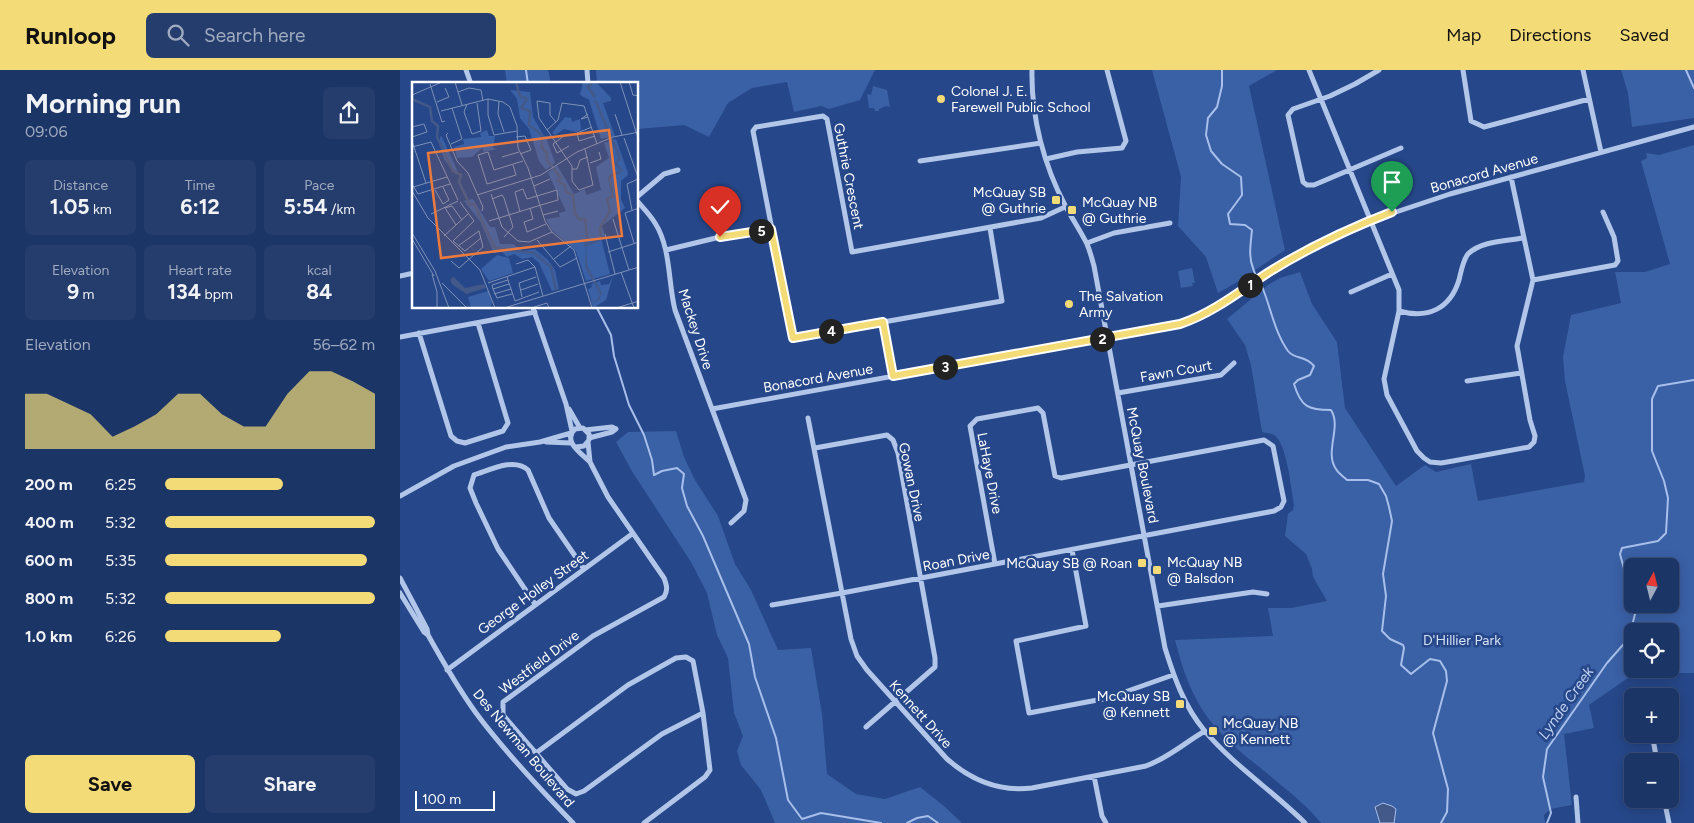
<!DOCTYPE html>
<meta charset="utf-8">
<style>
body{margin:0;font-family:Figtree,sans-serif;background:#253d6d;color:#f1f3f6;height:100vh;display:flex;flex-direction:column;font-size:19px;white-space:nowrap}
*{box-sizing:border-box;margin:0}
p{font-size:16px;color:#a0abc0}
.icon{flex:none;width:28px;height:28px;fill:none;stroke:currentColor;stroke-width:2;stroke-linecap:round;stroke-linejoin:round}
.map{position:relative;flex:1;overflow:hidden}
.panel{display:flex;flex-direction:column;background:#1c3567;width:400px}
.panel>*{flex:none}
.needle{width:32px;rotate:7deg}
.controls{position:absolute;left:1224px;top:488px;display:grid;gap:10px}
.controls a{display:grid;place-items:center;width:55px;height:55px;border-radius:8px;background:#1c3567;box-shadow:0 2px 12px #0003,0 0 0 1px #3a507b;font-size:25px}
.scale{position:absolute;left:15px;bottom:12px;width:80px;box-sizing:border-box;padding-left:5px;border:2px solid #fff;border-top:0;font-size:14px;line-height:18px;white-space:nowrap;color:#fff;-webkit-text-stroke:4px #264789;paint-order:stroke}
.pin{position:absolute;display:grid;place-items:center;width:42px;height:42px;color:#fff;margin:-51px -21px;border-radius:50% 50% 50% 0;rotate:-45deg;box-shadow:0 0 5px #0007}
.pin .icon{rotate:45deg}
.km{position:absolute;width:25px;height:25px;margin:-12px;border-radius:50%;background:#222;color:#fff;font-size:14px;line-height:25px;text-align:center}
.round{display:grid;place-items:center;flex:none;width:52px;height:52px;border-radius:8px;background:#253d6d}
.headline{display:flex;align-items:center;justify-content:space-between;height:85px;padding:0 25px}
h1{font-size:28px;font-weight:700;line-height:38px}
.stats{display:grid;grid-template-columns:repeat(3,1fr);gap:8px;height:85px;padding:5px 25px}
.stats div{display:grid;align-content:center;border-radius:8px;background:#253d6d;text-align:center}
.stats b{font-size:21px;font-weight:700}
.stats small{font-size:14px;font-weight:400}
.stats p{font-size:14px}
.chart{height:140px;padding:10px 25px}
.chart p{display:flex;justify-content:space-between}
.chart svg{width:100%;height:90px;margin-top:5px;fill:#f3db77;opacity:.7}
.button{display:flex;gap:10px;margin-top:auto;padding:10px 25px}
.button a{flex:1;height:58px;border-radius:8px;background:#f3db77;color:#111;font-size:20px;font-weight:700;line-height:58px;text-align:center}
.button a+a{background:#253d6d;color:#f1f3f6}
ul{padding:0 25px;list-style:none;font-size:16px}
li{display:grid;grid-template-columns:80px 60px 1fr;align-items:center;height:38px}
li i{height:12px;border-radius:6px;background:#f3db77}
header{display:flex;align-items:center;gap:30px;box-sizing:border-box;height:70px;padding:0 25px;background:#f3db77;color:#111}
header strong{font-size:24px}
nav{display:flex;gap:28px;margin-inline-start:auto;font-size:18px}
.search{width:350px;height:45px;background:#253d6d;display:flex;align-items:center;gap:12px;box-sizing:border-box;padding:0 18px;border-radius:8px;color:#a0abc0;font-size:19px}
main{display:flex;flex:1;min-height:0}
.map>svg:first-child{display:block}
.green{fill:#3a60a6;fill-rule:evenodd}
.water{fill:#425989;stroke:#a7bfea}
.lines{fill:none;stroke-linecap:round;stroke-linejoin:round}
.stream{stroke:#a7bfea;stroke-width:2}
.minor{stroke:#b2c6e9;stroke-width:5}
.route-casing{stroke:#fff;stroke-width:10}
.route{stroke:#f3db77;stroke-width:6}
.poi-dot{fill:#f3db77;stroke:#264789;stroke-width:2}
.labels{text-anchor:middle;stroke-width:5;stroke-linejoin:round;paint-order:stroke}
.poi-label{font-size:14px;fill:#fff;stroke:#264789;text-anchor:start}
.street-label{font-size:14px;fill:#fff;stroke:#264789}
.park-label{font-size:14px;fill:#d6e2f7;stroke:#264789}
.water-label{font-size:15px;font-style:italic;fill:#bed0f0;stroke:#264789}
.inset-river{fill:none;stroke:#425989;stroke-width:2.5}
.inset-road{fill:none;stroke:#7d91b8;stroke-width:1}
.view{fill:#ed7a3d;fill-opacity:0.15;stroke:#ed7a3d;stroke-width:2.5}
.inset-edge{fill:none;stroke:#fff;stroke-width:2.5}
</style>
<header>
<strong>Runloop</strong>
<div class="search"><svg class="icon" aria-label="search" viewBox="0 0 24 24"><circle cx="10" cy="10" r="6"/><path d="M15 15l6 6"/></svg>Search here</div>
<nav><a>Map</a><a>Directions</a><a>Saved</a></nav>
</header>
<main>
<section class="panel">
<div class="headline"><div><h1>Morning run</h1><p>09:06</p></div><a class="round"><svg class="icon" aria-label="share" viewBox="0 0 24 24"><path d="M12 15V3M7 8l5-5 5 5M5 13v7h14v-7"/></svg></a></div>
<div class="stats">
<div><p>Distance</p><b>1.05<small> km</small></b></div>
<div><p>Time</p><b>6:12</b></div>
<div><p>Pace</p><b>5:54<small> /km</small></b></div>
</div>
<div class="stats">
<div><p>Elevation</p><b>9<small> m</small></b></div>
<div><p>Heart rate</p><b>134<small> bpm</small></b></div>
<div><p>kcal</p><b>84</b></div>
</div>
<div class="chart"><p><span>Elevation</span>56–62 m</p>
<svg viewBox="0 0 160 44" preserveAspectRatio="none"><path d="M0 44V17L10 17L20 22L30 27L40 38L50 33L60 27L70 17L80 17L90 27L100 33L110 33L120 17L130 6L140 6L150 11L160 17V44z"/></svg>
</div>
<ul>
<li><b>200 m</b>6:25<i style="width:56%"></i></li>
<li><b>400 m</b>5:32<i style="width:100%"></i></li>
<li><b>600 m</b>5:35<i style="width:96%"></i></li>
<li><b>800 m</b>5:32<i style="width:100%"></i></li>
<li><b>1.0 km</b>6:26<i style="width:55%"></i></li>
</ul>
<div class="button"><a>Save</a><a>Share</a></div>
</section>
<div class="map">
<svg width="1294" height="753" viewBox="0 0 1294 753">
<rect width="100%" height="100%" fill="#264789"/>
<path class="green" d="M105,0H148L151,14H107Z
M196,0H475L460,30L429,39L421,36L394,42L387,12L352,18L328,33L309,67L284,55L238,59V14H197Z
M752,0H877L849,16L885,180L839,211L818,223L806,187L778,156L781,107Z
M1221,0H1294V48L1232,57L1228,23Z
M473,16L487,20L490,37L486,36L479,39V41H475L474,38H469L467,24L471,25Z
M1294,75V603H1235L1189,635L1194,658L1164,664L1172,735L1150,739L1144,745L1145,753H921C908,737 892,724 876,711C853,691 826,673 808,648C791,625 782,598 775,570L873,566L868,538H891L927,531L913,507L912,499L906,484L885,466L888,444L893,440L894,435C891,419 887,373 874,365C871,363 865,363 862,362L851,295L845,275L827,249L868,215L880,208L900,202L912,234L937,272L945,338L996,416L1025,395L1036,402L1071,394L1078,431L1184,412L1185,406L1165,311L1163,287L1171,245L1221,233L1215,202H1245L1270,194L1241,91L1247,88L1246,83L1259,85ZM1232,496H1270V534H1232ZM1232,561H1270V599H1232Z
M792,198L795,213H792L793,216L781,218L778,201Z
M276,361L284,387L295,410L318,446L335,494L351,520L378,580L411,578L422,644L427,704L456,724L485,729L520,717L544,736L562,753H375L361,720L341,695L337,681L343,666L334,643L328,588L317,565L307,523L291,492L233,403L216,372L228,362Z"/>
<path class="water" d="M983,733L992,736L996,739L994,753H980L975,737Z"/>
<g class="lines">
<path class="stream" d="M126,0L128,14
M822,0V16L817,37L808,48L806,65L811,81L822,94L841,107L842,125L828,144L830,154L845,155L852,160C851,172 848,186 853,198C855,206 860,212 863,219C871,239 875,263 888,281C895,290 905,285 914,296L910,305L898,310L894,314C901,337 908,340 931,340C942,357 924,382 936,399C938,403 944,407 947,410H968L979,414L986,426L989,437L992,451L983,504L986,526L982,561L990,569L1003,575L1004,578L1001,595L1011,604L1030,589L1040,591L1046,601L1047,611L1033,663L1048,719L1047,742L1041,753
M1286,0L1294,18
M197,238L211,265L214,286L229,335L244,365L252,390L254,405L262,401L277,398L284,404L282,418L287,436L303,466L349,574L355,607L376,668L388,730L402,749L421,743L481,753
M1232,528L1220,484L1222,478L1258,471L1266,463L1268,428L1264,411L1252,381V329L1258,316L1294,310
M507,753L517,748L528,746L538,753
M1147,753L1151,743L1143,707L1147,679L1207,593L1229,568L1236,540L1234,534"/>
<path class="minor" d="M66,0L71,14
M187,0L188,14
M632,0C631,47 644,96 666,137C673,150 681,162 687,174C690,181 692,189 694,196L765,578C774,607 784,636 804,660C833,695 873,721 905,753
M909,0L999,220V241L984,309L987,325L1017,381L1024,388L1030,392L1041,393L1053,391L1129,377L1134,372L1135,366L1130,350L1117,276L1133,210L1111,107
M979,0L955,14L930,26L893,39L888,45L903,112L907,115H914L1001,78
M1063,0L1071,51L1084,57L1189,29
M1183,0L1201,82
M646,89L677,82L722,78L726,71L707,0
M520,91L641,73
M238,126L264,104L278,100
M238,132C244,139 250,145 255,153C271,178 268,212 275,240L346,430L344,441L331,453
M590,158L602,231L393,268L353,61L356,57L423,46L427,49L452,182L641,148L665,137
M687,173L714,163L770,153
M266,180L320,167L371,159
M0,206L14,203
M1133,210L1215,195L1218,191L1214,167L1203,142
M951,222L992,204
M133,238L166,334L172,361
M999,241C1028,249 1050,239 1059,210C1061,202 1063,190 1068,184C1081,171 1106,171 1123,168
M483,252L493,306
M19,263L51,366L57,371L65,373L103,361L108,353L78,253
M0,267L135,242
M1067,311L1121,303
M718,323L821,305L834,293
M169,339L180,358
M312,339L780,254L805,244L903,182L972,150L1050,124L1294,57
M408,348L451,569L457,586L467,600L547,689C571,710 599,722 632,718L746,696C770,687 784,673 805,661
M185,360L212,357L216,359
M189,368L212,362L216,359
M146,372L171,373
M188,372L190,392L208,427L264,508C267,516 268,520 264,527L193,566L103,632V645L167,719L176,724L184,721L262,664L303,643
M176,377L184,376L189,370V364L183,358L175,359C162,371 181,383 190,392
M415,378L487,365L493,370L498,383L535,588V597L466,657
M0,426L54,396L106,377L140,372L171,363
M672,480L686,556L616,571L629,643L708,628L773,605
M0,508L27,559L28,565
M0,523L24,562L28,565C43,592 58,618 76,643C105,682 139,718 173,753
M135,534L98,479L76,433L70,418L74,405C90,400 114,387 128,400L149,448L184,499
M372,535L442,523L874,441L881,437L884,431L873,376L864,370L661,408L655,406L643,343L638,338L577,349L570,356L595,494
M758,536L853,522L867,524
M47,600L232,464
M1252,664L1257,691
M136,683L228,615L276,588L286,587L293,591L303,643L310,700L305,707L244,753
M694,706L702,746L706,753
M1176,727L1178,753
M1264,729L1269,753"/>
</g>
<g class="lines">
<g class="route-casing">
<path id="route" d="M320,167L371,159L393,268L483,252L493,306L780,254C813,243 840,221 869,202C908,178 950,158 992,142"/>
</g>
<use href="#route" class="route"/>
</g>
<g class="poi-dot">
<circle cx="541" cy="29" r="5"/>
<rect x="651" y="125" width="10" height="10" rx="2.5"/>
<rect x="667" y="135" width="10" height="10" rx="2.5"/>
<circle cx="669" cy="234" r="5"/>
<rect x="737" y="488" width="10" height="10" rx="2.5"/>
<rect x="752" y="495" width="10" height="10" rx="2.5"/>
<rect x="775" y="629" width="10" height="10" rx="2.5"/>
<rect x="808" y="656" width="10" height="10" rx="2.5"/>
</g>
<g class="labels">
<g class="poi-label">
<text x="551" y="26">Colonel J. E.<tspan x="551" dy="16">Farewell Public School</tspan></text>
<text x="646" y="127" text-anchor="end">McQuay SB<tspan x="646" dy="16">@ Guthrie</tspan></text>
<text x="682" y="137">McQuay NB<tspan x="682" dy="16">@ Guthrie</tspan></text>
<text x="679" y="231">The Salvation<tspan x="679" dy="16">Army</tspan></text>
<text x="767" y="497">McQuay NB<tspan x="767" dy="16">@ Balsdon</tspan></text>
<text x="732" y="498" text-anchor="end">McQuay SB @ Roan</text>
<text x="770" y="631" text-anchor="end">McQuay SB<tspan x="770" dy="16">@ Kennett</tspan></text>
<text x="823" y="658">McQuay NB<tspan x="823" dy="16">@ Kennett</tspan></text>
</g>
<g class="street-label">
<text transform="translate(1084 103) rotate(-16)" y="5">Bonacord Avenue</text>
<text transform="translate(449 106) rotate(79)" y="5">Guthrie Crescent</text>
<text transform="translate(296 259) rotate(72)" y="5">Mackey Drive</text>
<text transform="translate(776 301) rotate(-10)" y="5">Fawn Court</text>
<text transform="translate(418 308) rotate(-10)" y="5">Bonacord Avenue</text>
<text transform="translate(743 395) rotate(79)" y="5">McQuay Boulevard</text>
<text transform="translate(590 403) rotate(79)" y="5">LaHaye Drive</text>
<text transform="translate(512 412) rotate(78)" y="5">Gowan Drive</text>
<text transform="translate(556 490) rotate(-11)" y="5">Roan Drive</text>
<text transform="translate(133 522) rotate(-36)" y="5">George Holley Street</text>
<text transform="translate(139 592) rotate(-37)" y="5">Westfield Drive</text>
<text transform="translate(521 644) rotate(48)" y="5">Kennett Drive</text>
<text transform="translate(124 678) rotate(50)" y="5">Des Newman Boulevard</text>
</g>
<g class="park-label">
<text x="1062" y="575">D'Hillier Park</text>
</g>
<g class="water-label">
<text transform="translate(1166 633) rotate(-55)" y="5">Lynde Creek</text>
</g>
</g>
<g transform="translate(12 12)">
<rect width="226" height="226" fill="#264789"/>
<path d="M171,0H184L199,16V19L191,21L203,54L189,57L177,18L168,13ZM98,8L118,10L121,35L132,54H140L135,58L143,81L134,88L127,79L117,47L108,36L105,17ZM153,35L159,36L160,40L168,37L169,48L164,50L152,47L143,53L140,51ZM75,48L77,54H83L81,66L85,67L72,70L70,66L60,75L45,76L42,65L52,62L51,57L69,55L68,51ZM29,53L46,90L44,92L32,77L27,61ZM204,57L215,88L216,93L209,99V117L213,126L190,144L193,154L189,156L198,192L174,199L164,169L140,148L134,137L148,135L147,131L154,129L136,91L145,83L162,112L173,107L174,113L189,108L184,85L197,76L192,61ZM61,117L78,145H83L88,162H101L111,169L123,167L136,178L143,188L147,207L140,209L127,181L120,175L110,177L102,172L95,175L90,170L82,171L68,139L52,119ZM85,173L97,176L101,191L77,199L69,187ZM201,194L194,218L181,226L176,207L180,205L179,202L188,199L189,203L197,202ZM76,209L80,221L78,226H59L56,215Z" fill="#3a60a6"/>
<path d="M174,162L175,183L190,211L187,218L171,226L185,218L188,212L173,185ZM42,195L53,206L72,202L74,206L54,212L40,202L38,197Z" fill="#425989"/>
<path class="inset-river" d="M104,0L108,14L115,17L109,26L118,29L117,43L130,53V66L135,71V78L149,96L146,99L153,103L154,110L161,113L163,132L168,138L173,137L175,157L173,164M181,0L176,5L183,15M0,17L18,25L20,39L26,44L25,55L41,89L49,93L47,100L58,123L62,122L83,166L122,171L139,185L144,208M174,163L189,157L188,146L198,129L195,117L201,114L197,95L209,89L204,81L208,76L183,18"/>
<path class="inset-road" d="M43,0L50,23M208,0L227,59M217,0L221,13L227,14M18,2L30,40L33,39M46,10L57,6L69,8L71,19M0,13L30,0M76,17V33L82,53L105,49M87,19L86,32L92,50M25,20L37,15L33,6M55,22L52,30L60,52L69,49L65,21M29,29L76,17L91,20L98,25L105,44L106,66L116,86L133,139L140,150L162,168L180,226M176,32L169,37L176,35M203,32L210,53M144,40L138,33V21L125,19L127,36L155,77L160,84V99L167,108L181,103L173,67M0,45L12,42L15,50L0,55M180,45L165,51L167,59L183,54M135,48L146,38L150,21L172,24L185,62M36,51L34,53L45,79L56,91L71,125L70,129M153,53L141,62L145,71L157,64M104,55L113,54L119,68L108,72M212,56L227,98M0,59L14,101M39,62L50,57L40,26M0,65L19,60L46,118M90,75L107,70M178,81L189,77L187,70M101,83L104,93L75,102L66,73L76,70L82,88L111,79M160,87H165L168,78L176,75M0,102L6,112L38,102M122,104L138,97M1,105L35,95M23,108L31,122L37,118L31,105M0,109L16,136L68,188L83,226M79,112L90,145L106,159L117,160L140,150M65,113L129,93L165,70L201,55L227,50M80,117L90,113L92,116L101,145L92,155M48,120L62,139L41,159L53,169L69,156M118,126L121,137L112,140L115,150L134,142M220,128L215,102L226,97M19,132L46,119M131,133L146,129M201,137L217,188M77,139L87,136L129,123L146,118L145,108L115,117L111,107L103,110L108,130M44,143L33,126L40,124L50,138M0,151L23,189L37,226M193,152L203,192M32,154L56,132M0,157L22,194M125,158L148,185L165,176M222,161L213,131L227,126M196,170L227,160M142,177L159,164M39,179L47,186L71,165L67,149L46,164M104,182L116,178L123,185L131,214M209,190L222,226M20,192L25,210V226M95,195L103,219L127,210M30,201L55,226M76,201L123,185M81,207L85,216L100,212M81,207L80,203L96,198M81,207L97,202M109,208L126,202M82,212L99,207M110,215L107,201L124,195M122,225L135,221L137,226M92,226L227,185M204,226L227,219"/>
<path class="view" d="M197,48L210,154L29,176L16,71Z"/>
<rect width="226" height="226" class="inset-edge"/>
</g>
</svg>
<div class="controls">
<a><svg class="needle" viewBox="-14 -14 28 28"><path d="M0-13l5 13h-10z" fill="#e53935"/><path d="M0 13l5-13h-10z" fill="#a0abc0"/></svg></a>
<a><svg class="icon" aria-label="locate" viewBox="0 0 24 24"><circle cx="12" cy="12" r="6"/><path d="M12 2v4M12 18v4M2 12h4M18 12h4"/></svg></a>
<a>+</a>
<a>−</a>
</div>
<div class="scale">100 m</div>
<div class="pin" style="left:992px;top:142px;background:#1e9e55"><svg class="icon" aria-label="arrive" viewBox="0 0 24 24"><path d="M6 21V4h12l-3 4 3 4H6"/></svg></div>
<div class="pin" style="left:320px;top:167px;background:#d93025"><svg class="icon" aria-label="check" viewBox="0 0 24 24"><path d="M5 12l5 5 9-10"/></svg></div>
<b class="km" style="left:850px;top:215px">1</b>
<b class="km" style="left:702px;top:269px">2</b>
<b class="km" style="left:545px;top:297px">3</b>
<b class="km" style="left:431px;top:261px">4</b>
<b class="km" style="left:361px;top:161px">5</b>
</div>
</main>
